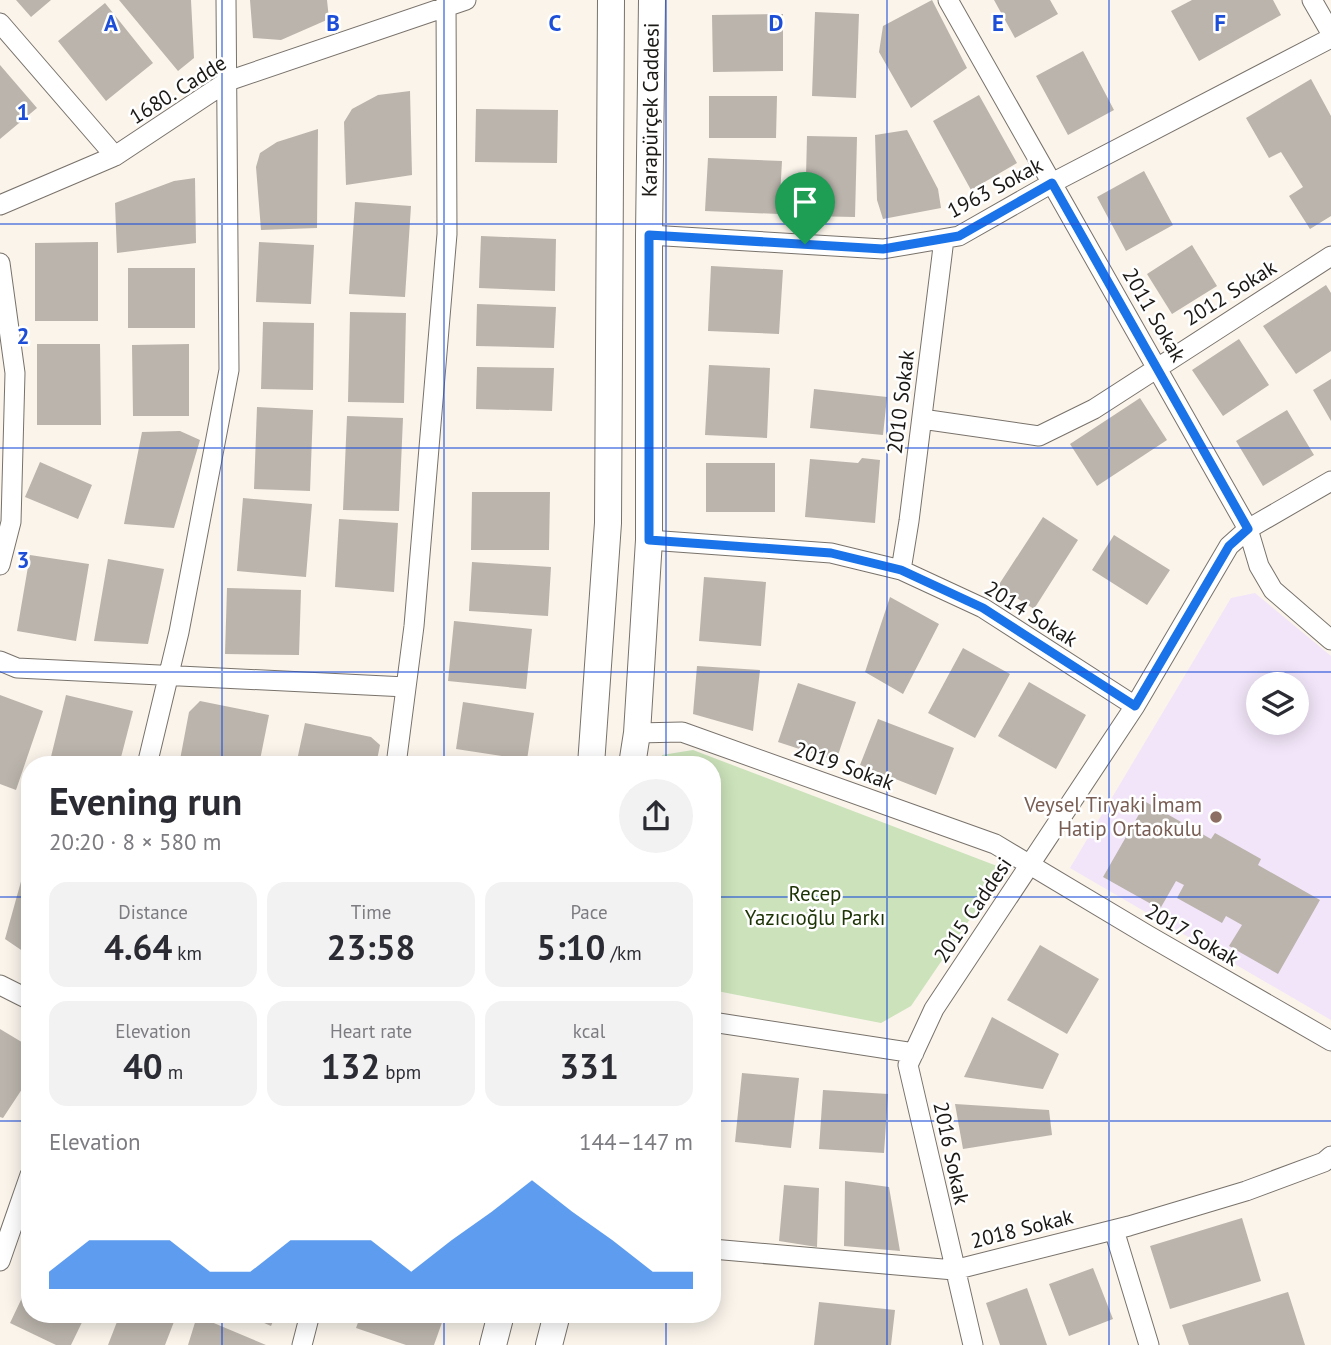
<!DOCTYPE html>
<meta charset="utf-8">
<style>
body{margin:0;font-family:"PT Sans",sans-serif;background:#f2f2f3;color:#2b2b33;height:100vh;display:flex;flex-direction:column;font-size:26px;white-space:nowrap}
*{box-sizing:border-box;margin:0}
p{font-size:23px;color:#7c7c81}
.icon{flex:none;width:38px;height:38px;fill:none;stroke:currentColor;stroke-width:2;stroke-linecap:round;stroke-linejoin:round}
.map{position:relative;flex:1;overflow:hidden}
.details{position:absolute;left:21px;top:756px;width:700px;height:567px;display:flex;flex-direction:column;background:#fff;border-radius:28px;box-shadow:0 4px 18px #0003}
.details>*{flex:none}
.controls{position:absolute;left:1246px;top:672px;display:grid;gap:14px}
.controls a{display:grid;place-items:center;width:63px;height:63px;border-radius:50%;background:#fff;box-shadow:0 4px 18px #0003;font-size:35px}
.pin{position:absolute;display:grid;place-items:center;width:60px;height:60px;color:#fff;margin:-72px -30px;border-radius:50% 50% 50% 0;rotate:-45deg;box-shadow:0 0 7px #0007}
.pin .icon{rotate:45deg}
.round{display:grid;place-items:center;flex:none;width:74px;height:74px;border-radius:37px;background:#f2f2f3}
.overview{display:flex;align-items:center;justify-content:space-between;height:119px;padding:0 28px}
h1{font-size:38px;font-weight:700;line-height:52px}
.metrics{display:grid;grid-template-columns:repeat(3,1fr);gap:10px;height:119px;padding:7px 28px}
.metrics div{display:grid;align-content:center;border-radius:18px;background:#f2f2f3;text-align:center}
.metrics b{font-size:35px;font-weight:700}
.metrics small{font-size:19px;font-weight:400}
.metrics p{font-size:19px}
.chart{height:196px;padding:14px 28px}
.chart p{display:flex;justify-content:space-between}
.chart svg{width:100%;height:126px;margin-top:7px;fill:#1a73e8;opacity:.7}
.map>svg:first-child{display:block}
.education{fill:#f2e5f9;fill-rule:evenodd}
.green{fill:#cbe2ba}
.building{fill:#bab4ac}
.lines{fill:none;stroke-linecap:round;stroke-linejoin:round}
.minor-casing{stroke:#78726b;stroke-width:21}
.secondary-casing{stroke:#78726b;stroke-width:28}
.minor{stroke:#fff;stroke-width:19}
.secondary{stroke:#fff;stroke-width:26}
.route-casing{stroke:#fff;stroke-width:14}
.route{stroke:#1a73e8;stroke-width:9}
.grid{fill:none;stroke:#1d4ed8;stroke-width:2;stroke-opacity:0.55}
.education-dot{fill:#8d6e63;stroke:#fff;stroke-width:2.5}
.labels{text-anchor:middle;stroke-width:5;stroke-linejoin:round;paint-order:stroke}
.street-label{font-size:21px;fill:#1b1916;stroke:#fff}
.education-label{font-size:21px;fill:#785e54;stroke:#fff;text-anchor:end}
.park-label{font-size:21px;fill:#1c3304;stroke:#fff}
.grid-label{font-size:23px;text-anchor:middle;font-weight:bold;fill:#1d4ed8;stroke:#fff;stroke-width:5;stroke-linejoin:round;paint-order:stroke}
</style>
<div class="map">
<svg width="1331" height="1345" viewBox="0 0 1331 1345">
<rect width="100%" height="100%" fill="#faf4eb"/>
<path class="education" d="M1255,593L1331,656V1020L1070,868L1231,598ZM1258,684H1297V723H1258Z"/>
<path class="green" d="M693,750L997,866L993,885L911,1006L881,1023L712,990V765H661L662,755Z"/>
<path class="building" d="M16,0H51L31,17Z
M119,0H191L194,58L178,71Z
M250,0H327L329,19L281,40L253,38Z
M932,0L967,68L911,108L879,52L883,26Z
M994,0H1050L1058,14L1015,38Z
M1192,0H1273L1281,15L1199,61L1171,11Z
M105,3L153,63L106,101L58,41Z
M815,12L859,14L856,98L812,96Z
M783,14V71L713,72L712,15Z
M1083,51L1114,110L1068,135L1036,76Z
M0,65L37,108L0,139Z
M1311,79L1331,116V216L1310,229L1289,196L1303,187L1281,152L1269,158L1246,118Z
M410,91L412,175L346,185L344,122L352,109L378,95Z
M979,95L1017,163L971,190L933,121Z
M709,96H777L776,138H709Z
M476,109L558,110L557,163L475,162Z
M318,129L317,228L261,230L256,167L260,153L277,142Z
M907,130L938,189L941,208L883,219L877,200L875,135Z
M807,136L857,137L855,217L805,216Z
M708,158L782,161L779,214L705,211Z
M1144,171L1173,225L1126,251L1097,197Z
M195,178L196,243L117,253L115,203L174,181Z
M355,202L411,206L405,297L349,294Z
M481,236L556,239L555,291L479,288Z
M98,242V321H35V243Z
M259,242L314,245L311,304L256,302Z
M1192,245L1217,286L1172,314L1147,274Z
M711,266L783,270L779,334L708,331Z
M128,268H195V328H128Z
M1326,285L1331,293V351L1296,374L1263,326Z
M477,304L556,307L554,348L476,346Z
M350,312L406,313L404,403L348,402Z
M263,322L314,323L313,390L261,389Z
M1239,339L1269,385L1223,416L1192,370Z
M37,344H100L101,425H37Z
M189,344V416H133L132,345Z
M709,365L770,368L767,438L705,435Z
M477,367L554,368L552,411L476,409Z
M1331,379V421L1313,390Z
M814,389L887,397L883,435L810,428Z
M1140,398L1167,440L1097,486L1070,444Z
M257,407L313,410L310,491L254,489Z
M1287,410L1314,455L1263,486L1236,441Z
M347,416L403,418L399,511L343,510Z
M180,431L200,440L174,528L124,524L142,432Z
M862,458L880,460L875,523L805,517L810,459L858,463Z
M40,462L92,485L78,519L25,497Z
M706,463H775V512H706Z
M472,492H550L549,550H471Z
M243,498L312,504L306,577L237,571Z
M1043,517L1078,540L1034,609L998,586Z
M339,519L398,523L394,592L335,587Z
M1114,535L1170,570L1147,605L1092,570Z
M30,555L89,564L76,641L17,631Z
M108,559L164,569L148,644L94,641Z
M472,562L551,567L548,616L469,611Z
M704,577L766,582L761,646L699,641Z
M227,588L301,590L299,655L225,654Z
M890,597L939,624L903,694L865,672Z
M454,621L532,629L526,689L448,681Z
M963,648L1010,674L975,738L928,713Z
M697,666L760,670L753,731L693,714Z
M1029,682L1086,715L1056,769L998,736Z
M798,683L856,702L836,761L778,742Z
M0,695L43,711L16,790L0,784Z
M66,695L133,711L119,765H49Z
M200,701L269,715L259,765H179L189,712Z
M463,702L534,713L527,760L456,749Z
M878,719L954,748L936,795L860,765Z
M305,723L371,737L380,745L376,765H296Z
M454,757L487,763V765H452Z
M1146,802L1211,839L1215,833L1261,859L1258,865L1320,900L1278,974L1229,946L1242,925L1226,916L1222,923L1177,898L1184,885L1176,881L1160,909L1103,877Z
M25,867L30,869V956L5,939Z
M1040,945L1099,979L1067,1034L1007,1000Z
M992,1017L1059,1054L1043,1089L964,1077Z
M0,1029L30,1047V1077L3,1118L0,1117Z
M712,1064L719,1065L714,1098H712Z
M742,1073L799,1078L791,1148L735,1142Z
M823,1090L888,1094L884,1153L819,1149Z
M955,1104L1049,1110L1052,1135L963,1149Z
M845,1181L889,1187L900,1251L844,1246Z
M784,1185L819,1188L817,1247L779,1241Z
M1242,1218L1261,1281L1170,1309L1150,1246Z
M1093,1268L1113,1319L1069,1336L1049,1284Z
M30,1281V1314H86L71,1345H56L10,1323Z
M1027,1288L1047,1345H1000L986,1303Z
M1288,1292L1305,1345H1189L1182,1325Z
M819,1302L895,1310L891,1345H814Z
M120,1314H177L165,1345H108Z
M244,1314H276L271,1326Z
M361,1314H445L434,1345H406L356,1328Z
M197,1316L266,1345H188Z"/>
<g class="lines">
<g class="minor-casing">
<path id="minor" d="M948,0L1248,529L1259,566L1273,590L1331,640
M1312,0L1331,33
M0,23L115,156
M0,205L115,156L228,81L466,0
M649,235L883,249L959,236L1052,183L1331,38
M0,263L15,373L11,522L0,565
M922,419L1039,436L1094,409L1331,256
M649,540L831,553L901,570L983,608L1135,706
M901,570L909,521L944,239
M0,661L17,668L406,687
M637,733L682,732L995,844L1149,936L1331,1041
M147,765L179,632L229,370L226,0
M396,765L414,626L447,234L446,0
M0,985L30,1000
M712,1022L914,1053
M1114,1230L1149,1345
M712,1249L954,1270L1129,1226L1246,1191L1324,1162L1331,1156
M0,1261L30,1175
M302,1345L310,1314
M973,1345L908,1065L934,1009L1135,706L1229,546L1248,529L1331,481"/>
</g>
<g class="secondary-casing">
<g id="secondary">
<path d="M591,765L608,523L611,0"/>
<path id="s1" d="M632,765L637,733L649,540V235L652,0"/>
<path d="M493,1345L501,1314"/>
<path d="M549,1345L557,1314"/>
</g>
</g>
<use href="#minor" class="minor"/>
<use href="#secondary" class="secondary"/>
</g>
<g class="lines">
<g class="route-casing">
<path id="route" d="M1052,183L1248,529L1229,546L1135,706L983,608L901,570L831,553L649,540V235L883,249L959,236Z"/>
</g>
<use href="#route" class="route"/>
</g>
<path class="grid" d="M222,0V765M444,0V765M666,0V765M887,0V1345M1109,0V1345M0,224H1331M0,448H1331M0,672H1331M0,897H30M712,897H1331M0,1121H30M712,1121H1331M222,1314V1345M444,1314V1345M666,1314V1345"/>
<circle class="education-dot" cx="1216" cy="817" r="7"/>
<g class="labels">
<g class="street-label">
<text transform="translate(178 90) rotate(-32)" y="7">1680. Cadde</text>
<text dy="7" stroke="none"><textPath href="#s1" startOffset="656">Karapürçek Caddesi</textPath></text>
<text transform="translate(995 188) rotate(-28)" y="7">1963 Sokak</text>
<text transform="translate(1230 293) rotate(-32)" y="7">2012 Sokak</text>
<text transform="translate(1154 315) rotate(60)" y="7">2011 Sokak</text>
<text transform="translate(901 402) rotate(-83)" y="7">2010 Sokak</text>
<text transform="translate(1031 614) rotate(32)" y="7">2014 Sokak</text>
<text transform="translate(844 766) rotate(20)" y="7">2019 Sokak</text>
<text transform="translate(973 910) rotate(-56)" y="7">2015 Caddesi</text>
<text transform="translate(1192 935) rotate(30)" y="7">2017 Sokak</text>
<text transform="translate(951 1153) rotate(78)" y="7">2016 Sokak</text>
<text transform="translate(1022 1229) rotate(-14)" y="7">2018 Sokak</text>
</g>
<g class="education-label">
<text x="1202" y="812">Veysel Tiryaki İmam<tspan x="1202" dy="24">Hatip Ortaokulu</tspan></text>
</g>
<g class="park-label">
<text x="815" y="901">Recep<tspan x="815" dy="24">Yazıcıoğlu Parkı</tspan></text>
</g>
</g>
<g class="grid-label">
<text x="111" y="31">A</text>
<text x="333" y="31">B</text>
<text x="555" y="31">C</text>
<text x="776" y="31">D</text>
<text x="998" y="31">E</text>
<text x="1220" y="31">F</text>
<text x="23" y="120">1</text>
<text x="23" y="344">2</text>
<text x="23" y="568">3</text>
</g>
</svg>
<div class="controls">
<a><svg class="icon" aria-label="layers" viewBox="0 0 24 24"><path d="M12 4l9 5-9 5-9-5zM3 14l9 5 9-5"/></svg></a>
</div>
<div class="pin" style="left:805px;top:244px;background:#1e9e55"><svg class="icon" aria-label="arrive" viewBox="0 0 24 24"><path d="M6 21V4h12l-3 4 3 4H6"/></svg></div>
<section class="details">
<div class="overview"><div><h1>Evening run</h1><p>20:20 · 8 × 580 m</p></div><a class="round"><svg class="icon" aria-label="share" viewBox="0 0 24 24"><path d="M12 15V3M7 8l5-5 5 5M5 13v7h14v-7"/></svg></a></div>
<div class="metrics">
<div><p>Distance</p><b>4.64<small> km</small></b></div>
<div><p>Time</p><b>23:58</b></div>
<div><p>Pace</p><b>5:10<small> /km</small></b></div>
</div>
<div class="metrics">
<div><p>Elevation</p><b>40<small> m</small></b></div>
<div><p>Heart rate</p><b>132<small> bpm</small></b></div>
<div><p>kcal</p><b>331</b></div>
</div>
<div class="chart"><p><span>Elevation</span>144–147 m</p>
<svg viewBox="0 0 160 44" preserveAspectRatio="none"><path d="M0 44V38L10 27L20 27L30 27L40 38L50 38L60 27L70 27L80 27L90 38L100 27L110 17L120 6L130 17L140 27L150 38L160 38V44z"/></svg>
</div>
</section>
</div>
